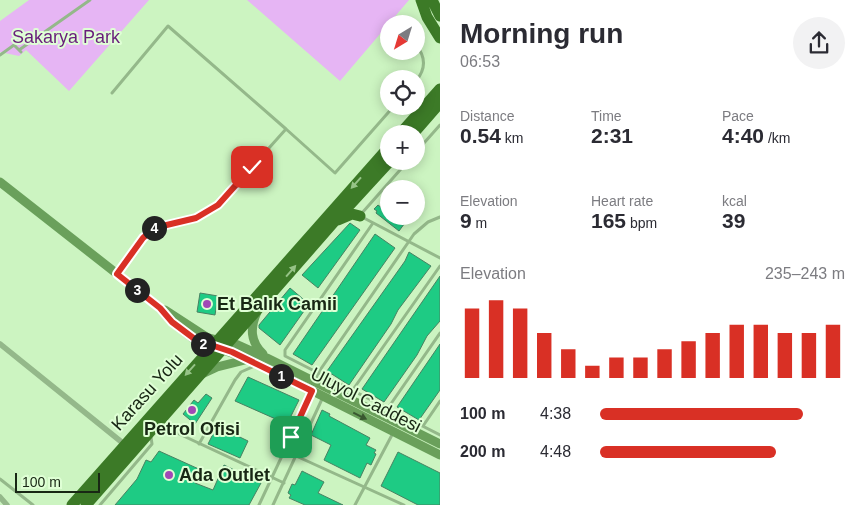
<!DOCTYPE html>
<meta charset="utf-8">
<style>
body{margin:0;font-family:Helvetica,sans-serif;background:#f2f2f3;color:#2b2b33;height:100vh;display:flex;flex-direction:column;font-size:19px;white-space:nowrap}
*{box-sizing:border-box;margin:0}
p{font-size:16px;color:#7c7c81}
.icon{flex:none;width:28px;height:28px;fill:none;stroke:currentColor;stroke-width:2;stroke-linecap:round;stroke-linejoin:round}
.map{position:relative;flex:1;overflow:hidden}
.details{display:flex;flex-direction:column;background:#fff;width:425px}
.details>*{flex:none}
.needle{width:32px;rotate:218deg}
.buttons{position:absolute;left:380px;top:15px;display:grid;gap:10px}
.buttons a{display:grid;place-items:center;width:45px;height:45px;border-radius:50%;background:#fff;box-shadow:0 2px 12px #0003;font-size:25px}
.scale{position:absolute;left:15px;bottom:12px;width:85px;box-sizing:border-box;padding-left:5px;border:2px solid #182714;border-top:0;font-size:14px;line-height:18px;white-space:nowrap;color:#182714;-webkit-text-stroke:4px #dfffd5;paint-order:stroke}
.pin{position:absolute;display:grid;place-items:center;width:42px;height:42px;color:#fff;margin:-21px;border-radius:10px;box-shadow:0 2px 8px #0006}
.km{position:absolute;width:25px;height:25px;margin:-12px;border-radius:50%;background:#222;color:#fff;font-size:14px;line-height:25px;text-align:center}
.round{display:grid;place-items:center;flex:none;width:52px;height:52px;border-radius:26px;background:#f2f2f3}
.headline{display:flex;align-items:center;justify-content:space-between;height:85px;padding:0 20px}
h1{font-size:28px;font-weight:700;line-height:38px}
.metrics{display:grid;grid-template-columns:repeat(3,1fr);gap:8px;height:85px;padding:5px 20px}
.metrics div{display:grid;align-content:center}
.metrics b{font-size:21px;font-weight:700}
.metrics small{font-size:14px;font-weight:400}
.metrics p{font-size:14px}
.chart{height:140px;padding:10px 20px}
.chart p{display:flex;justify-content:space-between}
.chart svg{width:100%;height:90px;margin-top:5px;stroke:#d93025;stroke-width:6}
ul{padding:0 20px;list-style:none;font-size:16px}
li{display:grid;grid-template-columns:80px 60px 1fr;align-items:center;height:38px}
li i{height:12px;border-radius:6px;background:#d93025}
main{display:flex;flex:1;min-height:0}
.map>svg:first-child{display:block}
.green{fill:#e6b5f4}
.building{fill:#1ecb84;stroke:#478262}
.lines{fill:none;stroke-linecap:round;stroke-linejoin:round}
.lane{stroke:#94b88a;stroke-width:3}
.street{stroke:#94b88a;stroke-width:5.5}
.secondary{stroke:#6aa05b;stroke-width:9}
.highway{stroke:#3c7a27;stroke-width:11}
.oneway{fill:#96c387}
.oneway2{fill:#395730}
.route-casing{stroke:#fff;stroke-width:10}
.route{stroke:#d93025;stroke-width:6}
.poi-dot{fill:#a049b6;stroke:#dfffd5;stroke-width:2}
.labels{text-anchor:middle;stroke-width:4;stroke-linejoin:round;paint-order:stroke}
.park-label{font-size:18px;fill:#691e7b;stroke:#dfffd5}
.poi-label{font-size:18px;font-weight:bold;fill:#182714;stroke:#dfffd5;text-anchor:start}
.street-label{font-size:18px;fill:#182714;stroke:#dfffd5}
</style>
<main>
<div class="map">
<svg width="440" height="505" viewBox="0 0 440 505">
<rect width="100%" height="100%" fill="#ccf4c1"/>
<path class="green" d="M29,0H149L69,91L26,50L19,56L0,52V21Z
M247,0H409L340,81Z"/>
<path class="building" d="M389,199V216H410L399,231L376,213L377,211L374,209L378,205L382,208Z
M350,223L360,230L318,288L302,275Z
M375,234L395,248L312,365L293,354Z
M409,252L431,266L398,310L391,324L349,385L327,371L405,261Z
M440,276V321L427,336L417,355L384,402L362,389Z
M290,288L309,304L280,345L259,328V325Z
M200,293L218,296L215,315L197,312Z
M440,344V390L419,420L397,407Z
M248,377L299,400L287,424L235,401Z
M206,394L212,398L195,424L183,414L194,400L198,403Z
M322,410L330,414L329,416L370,438L366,445L376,450L374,453L376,454L371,465L367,463L360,478L324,460L331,445L311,435Z
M217,426L248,441L240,458L208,444Z
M159,451L201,470L195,483L213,490L224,465L261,483L249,505H115L137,479L146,460L151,462Z
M398,452L440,473V505H418L381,486Z
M302,471L324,482L318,493L343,505H305L289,498L291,495L288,493L292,484L295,485Z"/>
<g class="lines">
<path class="lane" d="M416,45C426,57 426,69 416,81
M19,50L90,0
M0,55L14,45L21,52
M112,93L168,26L286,129
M416,152L440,125
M362,213L408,161
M362,217L440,258
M373,223L285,350V356L440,435
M117,273L143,238L155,228L196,218L218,205L286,129L335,173L394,106
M315,382L318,373L414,234L428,222L440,217
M352,391L440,266
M388,408L440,333
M160,425L284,483
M423,426L440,401
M199,444L235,380L241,372L257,365
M296,456L404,505
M0,479L33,505
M100,505L152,444L151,437
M259,505L312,392
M273,505L323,397
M355,505L393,433"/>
<path class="street" d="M0,344L124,444
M0,497L7,505"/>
<path class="secondary" d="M0,182L158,306L172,322L195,340L249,359L440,455
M165,310L208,338L238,345L267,358L440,444
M257,312C250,328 250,341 263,354
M202,374L217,367L249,359"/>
<path class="highway" d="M421,0L427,17L440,38
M432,0L440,16
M400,134L440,89
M413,134L440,103
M338,220L352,214L360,216
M72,505L389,147
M86,505L334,222L390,161"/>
</g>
<defs><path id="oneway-solid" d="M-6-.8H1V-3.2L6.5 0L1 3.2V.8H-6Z" transform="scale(1.25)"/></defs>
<g class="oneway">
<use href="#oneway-solid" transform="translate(356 183) rotate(132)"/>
<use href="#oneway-solid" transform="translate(291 271) rotate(-49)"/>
<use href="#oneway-solid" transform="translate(190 370) rotate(132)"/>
</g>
<use class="oneway2" href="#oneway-solid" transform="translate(360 416) rotate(26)"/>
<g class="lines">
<g class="route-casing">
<path id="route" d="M252,167L218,205L196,218L154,228L143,238L117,274L160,308L172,322L196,340L232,352L312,391L291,437"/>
</g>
<use href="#route" class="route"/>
</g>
<g class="poi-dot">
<circle cx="207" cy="304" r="5"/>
<circle cx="192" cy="410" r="5"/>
<circle cx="169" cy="475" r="5"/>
</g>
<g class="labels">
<g class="park-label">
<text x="66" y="43">Sakarya Park</text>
</g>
<g class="poi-label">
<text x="217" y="310">Et Balık Camii</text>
<text x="192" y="435" text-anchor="middle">Petrol Ofisi</text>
<text x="179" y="481">Ada Outlet</text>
</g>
<g class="street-label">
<text transform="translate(147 392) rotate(-48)" y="6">Karasu Yolu</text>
<text transform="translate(366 400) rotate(27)" y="6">Uluyol Caddesi</text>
</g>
</g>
</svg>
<div class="buttons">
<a><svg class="needle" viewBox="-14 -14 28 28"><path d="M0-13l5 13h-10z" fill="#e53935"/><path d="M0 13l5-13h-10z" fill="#7c7c81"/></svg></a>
<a><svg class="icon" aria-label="locate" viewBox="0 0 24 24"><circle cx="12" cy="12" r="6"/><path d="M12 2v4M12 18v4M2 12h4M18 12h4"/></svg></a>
<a>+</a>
<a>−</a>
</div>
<div class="scale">100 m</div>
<div class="pin" style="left:291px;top:437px;background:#1e9e55"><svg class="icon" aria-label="arrive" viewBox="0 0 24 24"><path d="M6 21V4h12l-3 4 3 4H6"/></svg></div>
<div class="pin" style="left:252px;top:167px;background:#d93025"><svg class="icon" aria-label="check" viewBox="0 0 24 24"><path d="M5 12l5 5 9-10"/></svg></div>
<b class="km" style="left:281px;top:376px">1</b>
<b class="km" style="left:203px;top:344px">2</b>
<b class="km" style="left:137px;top:290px">3</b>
<b class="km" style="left:154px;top:228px">4</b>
</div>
<section class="details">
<div class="headline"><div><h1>Morning run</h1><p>06:53</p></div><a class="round"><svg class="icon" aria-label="share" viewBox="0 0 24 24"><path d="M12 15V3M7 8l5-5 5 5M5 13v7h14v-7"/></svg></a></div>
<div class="metrics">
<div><p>Distance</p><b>0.54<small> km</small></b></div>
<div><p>Time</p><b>2:31</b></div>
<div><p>Pace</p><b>4:40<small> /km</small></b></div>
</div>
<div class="metrics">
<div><p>Elevation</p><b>9<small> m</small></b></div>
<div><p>Heart rate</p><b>165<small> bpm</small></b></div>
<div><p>kcal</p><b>39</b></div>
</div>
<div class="chart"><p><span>Elevation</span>235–243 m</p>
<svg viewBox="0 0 160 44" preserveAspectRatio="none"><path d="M5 44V10M15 44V6M25 44V10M35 44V22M45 44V30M55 44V38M65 44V34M75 44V34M85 44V30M95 44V26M105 44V22M115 44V18M125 44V18M135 44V22M145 44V22M155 44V18"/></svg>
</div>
<ul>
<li><b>100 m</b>4:38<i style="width:83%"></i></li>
<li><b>200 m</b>4:48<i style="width:72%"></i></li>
</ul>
</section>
</main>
